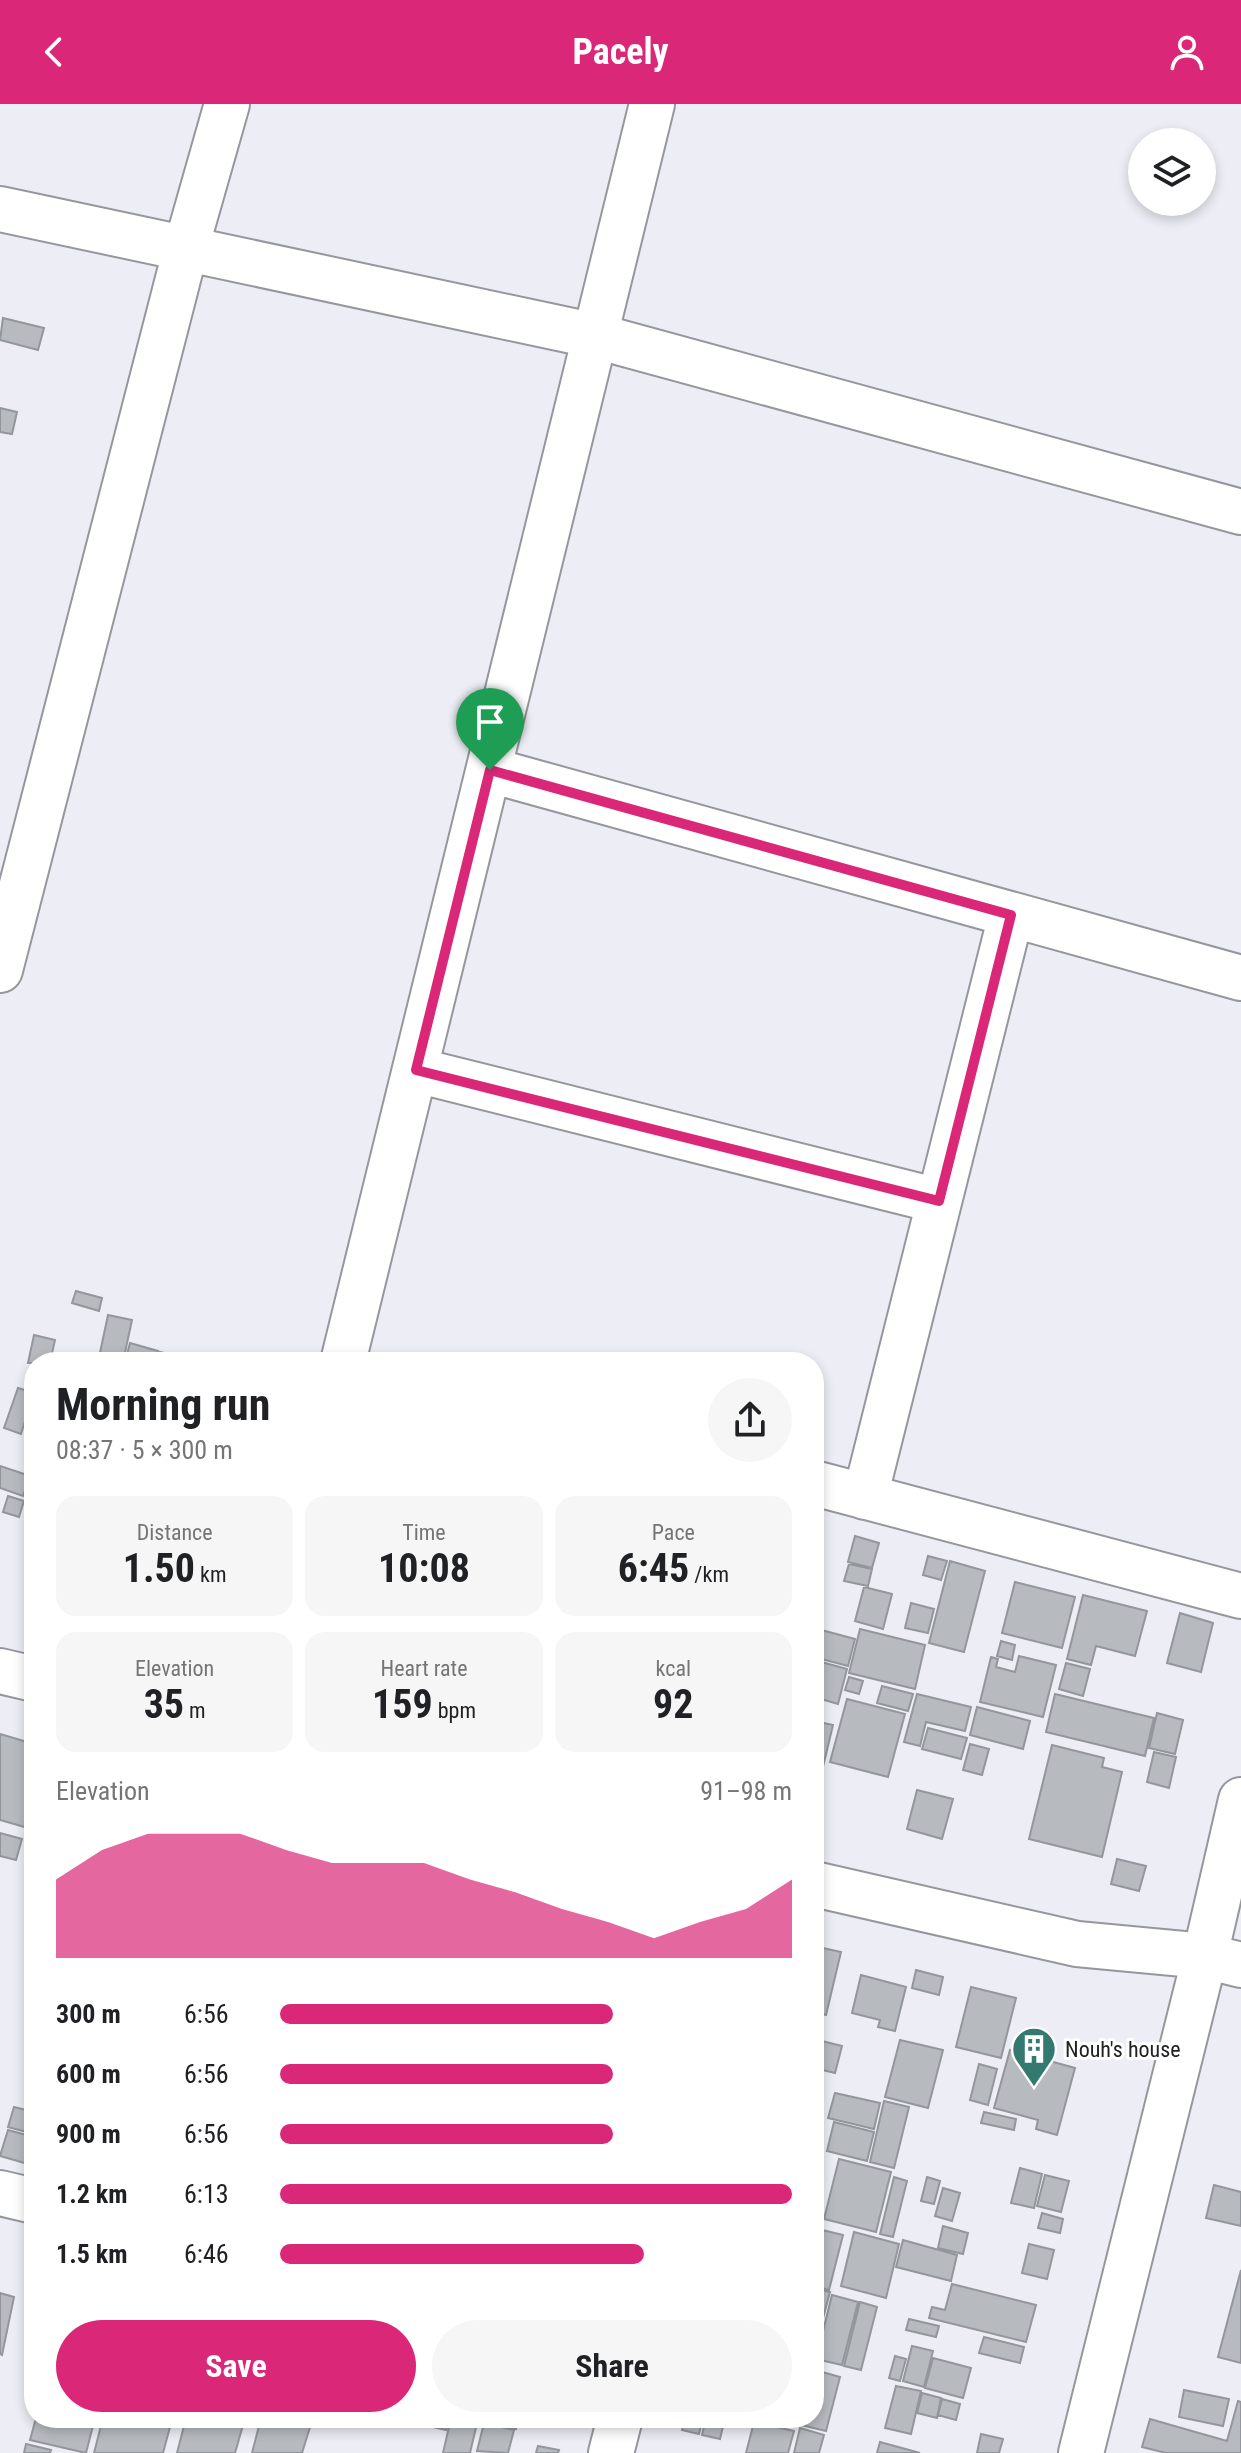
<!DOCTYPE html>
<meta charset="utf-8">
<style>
body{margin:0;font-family:"Roboto Condensed",sans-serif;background:#f6f6f6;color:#202124;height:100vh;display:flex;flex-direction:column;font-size:30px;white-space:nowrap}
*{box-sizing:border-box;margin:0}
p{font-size:26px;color:#757577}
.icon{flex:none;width:44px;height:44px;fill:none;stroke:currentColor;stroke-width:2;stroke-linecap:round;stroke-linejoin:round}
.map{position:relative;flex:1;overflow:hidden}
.drawer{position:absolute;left:24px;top:1248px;width:800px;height:1076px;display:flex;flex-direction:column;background:#fff;border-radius:32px;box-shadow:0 4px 12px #0003}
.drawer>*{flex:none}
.controls{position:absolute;left:1128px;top:24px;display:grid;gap:16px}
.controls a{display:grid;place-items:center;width:88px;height:88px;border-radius:50%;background:#fff;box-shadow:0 4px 12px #0003;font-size:40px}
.pin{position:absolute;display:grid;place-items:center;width:68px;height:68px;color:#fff;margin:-82px -34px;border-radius:50% 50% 50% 0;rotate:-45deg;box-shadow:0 0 8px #0007}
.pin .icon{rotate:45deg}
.round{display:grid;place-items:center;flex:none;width:84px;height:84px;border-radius:42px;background:#f6f6f6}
.headline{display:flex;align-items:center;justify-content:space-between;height:136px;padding:0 32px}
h1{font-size:44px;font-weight:700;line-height:60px}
.metrics{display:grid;grid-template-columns:repeat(3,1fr);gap:12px;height:136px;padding:8px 32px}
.metrics div{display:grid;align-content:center;border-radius:20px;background:#f6f6f6;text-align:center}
.metrics b{font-size:40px;font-weight:700}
.metrics small{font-size:22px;font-weight:400}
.metrics p{font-size:22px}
.chart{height:224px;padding:16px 32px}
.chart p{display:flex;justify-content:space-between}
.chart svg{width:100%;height:144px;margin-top:8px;fill:#db2777;opacity:.7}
.cta{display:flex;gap:16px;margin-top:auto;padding:16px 32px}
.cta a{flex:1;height:92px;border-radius:48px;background:#db2777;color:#fff;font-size:32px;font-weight:700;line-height:92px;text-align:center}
.cta a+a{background:#f6f6f6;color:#202124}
ul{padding:0 32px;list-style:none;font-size:26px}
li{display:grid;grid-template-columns:128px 96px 1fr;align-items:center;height:60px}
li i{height:20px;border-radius:10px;background:#db2777}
header{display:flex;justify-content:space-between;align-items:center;height:104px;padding:0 32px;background:#db2777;color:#fff;font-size:36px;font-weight:700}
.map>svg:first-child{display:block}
.building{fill:#b7bbc0;stroke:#93969c;stroke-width:2}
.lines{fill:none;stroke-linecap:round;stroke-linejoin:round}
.minor-casing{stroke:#96979d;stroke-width:48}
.minor{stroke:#fff;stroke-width:44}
.route-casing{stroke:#fff;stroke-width:16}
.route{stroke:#db2777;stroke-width:10}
.labels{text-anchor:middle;stroke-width:6;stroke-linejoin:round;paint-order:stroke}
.poi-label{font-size:22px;fill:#212124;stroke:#fff;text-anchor:start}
</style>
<header><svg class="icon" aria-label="back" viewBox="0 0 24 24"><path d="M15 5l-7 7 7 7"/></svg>Pacely<svg class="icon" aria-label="person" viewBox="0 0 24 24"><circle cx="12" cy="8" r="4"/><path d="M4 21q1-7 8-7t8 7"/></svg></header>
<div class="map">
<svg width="1241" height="2349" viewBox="0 0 1241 2349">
<rect width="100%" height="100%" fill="#edeef5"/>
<path class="building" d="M3,214L44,224L38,246L0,236Z
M0,304L17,308L12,330L0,328Z
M76,1187L102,1194L99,1207L72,1199Z
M108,1211L132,1216L123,1258H98Z
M34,1231L55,1236L50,1258L28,1259Z
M130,1239L158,1247L155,1258H125Z
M160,1248L202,1258H158Z
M18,1284L34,1289L21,1330L4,1324Z
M0,1362L30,1372L23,1392L0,1384Z
M8,1392L24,1397L19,1413L3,1408Z
M855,1432L879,1439L872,1464L848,1458Z
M928,1452L947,1457L941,1476L923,1471Z
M950,1457L985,1467L964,1548L929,1539Z
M849,1460L872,1465L868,1482L844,1477Z
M1015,1478L1075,1493L1062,1544L1002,1529Z
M864,1483L892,1490L883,1525L855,1517Z
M1083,1491L1147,1507L1135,1552L1096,1542L1091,1561L1067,1555Z
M911,1499L934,1505L928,1529L905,1524Z
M1180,1509L1213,1519L1201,1568L1167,1559Z
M814,1524L855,1535L848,1562L814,1553Z
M860,1525L925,1541L915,1585L849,1569Z
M1001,1537L1015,1541L1012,1556L997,1552Z
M1019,1552L1056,1561L1043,1613L980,1598L991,1553L998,1555L996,1563L1015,1568Z
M814,1556L847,1565L838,1600L814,1593Z
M1066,1559L1090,1565L1083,1592L1059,1585Z
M849,1573L863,1577L859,1590L845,1586Z
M882,1582L913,1590L908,1607L877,1599Z
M917,1590L971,1603L965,1627L926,1618L920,1642L904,1638Z
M1055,1590L1154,1614L1145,1652L1046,1628Z
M847,1595L905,1610L888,1673L830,1658Z
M977,1603L1030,1617L1023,1645L970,1631Z
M1157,1609L1183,1616L1175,1650L1149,1644Z
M814,1617L833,1621L815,1696H814Z
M928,1624L967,1634L961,1655L922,1645Z
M0,1630L34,1640V1705L28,1724L0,1716Z
M970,1640L989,1645L982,1671L963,1666Z
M1052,1641L1104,1654L1102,1663L1122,1668L1102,1753L1029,1735Z
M1154,1648L1176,1653L1169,1684L1147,1678Z
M917,1686L953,1695L942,1735L907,1725Z
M0,1729L22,1735L16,1756L0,1752Z
M1117,1755L1146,1762L1139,1787L1111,1780Z
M814,1842L841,1848L826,1911L814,1908Z
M916,1866L943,1873L939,1891L912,1884Z
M861,1871L906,1883L895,1927L878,1923L880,1916L852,1909Z
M971,1883L1016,1894L1001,1954L956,1943Z
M814,1935L842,1942L835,1969L814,1964Z
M900,1936L943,1946L928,2004L885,1993Z
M1010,1946L1075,1964L1057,2031L1036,2025L1038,2016L994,2004Z
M979,1960L997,1965L988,2001L970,1996Z
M835,1989L880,1999L874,2025L828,2014Z
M884,1997L909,2003L894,2064L870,2058Z
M14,2003L34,2008V2030L8,2023Z
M984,2008L1016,2015L1014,2026L981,2019Z
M834,2018L874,2028L867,2057L827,2047Z
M8,2026L34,2033L28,2060L0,2052Z
M839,2055L891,2068L876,2128L824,2115Z
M1020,2064L1042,2070L1034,2104L1011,2099Z
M1045,2071L1069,2077L1061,2108L1037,2102Z
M894,2073L907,2077L893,2133L880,2130Z
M927,2073L940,2077L934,2100L921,2097Z
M1214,2081L1241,2088V2122L1206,2114Z
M943,2084L960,2089L952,2117L935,2112Z
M1042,2109L1063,2115L1060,2129L1038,2124Z
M943,2122L968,2129L963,2150L938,2144Z
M814,2124L843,2131L829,2186L814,2182Z
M854,2128L899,2140L886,2194L841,2182Z
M903,2136L957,2151L951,2177L896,2163Z
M1029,2140L1054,2146L1047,2175L1022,2169Z
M1241,2166V2259L1218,2253Z
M952,2180L1036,2201L1026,2238L929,2214L932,2203L945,2206Z
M814,2184L830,2188L822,2218L814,2216Z
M0,2189L14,2193L2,2251L0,2250Z
M832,2191L858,2198L842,2261L816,2255Z
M860,2198L877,2203L861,2266L844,2262Z
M909,2215L939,2222L936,2233L906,2226Z
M984,2233L1024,2243L1020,2259L979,2249Z
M912,2242L933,2247L924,2283L903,2277Z
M895,2252L906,2255L900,2277L889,2274Z
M933,2254L971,2264L963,2294L925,2284Z
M815,2266L840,2273L826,2327L801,2321L803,2314H814Z
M896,2282L921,2287L911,2330L885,2324Z
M1184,2286L1229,2295L1223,2322L1179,2313Z
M922,2289L941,2294L937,2314L917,2309Z
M942,2295L960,2300L956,2316L938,2311Z
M1238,2297L1241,2298V2349H1166L1142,2343L1150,2315L1227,2337Z
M36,2314H95L86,2349L30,2336Z
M103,2314H137L170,2323L163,2349H94Z
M186,2314H245L235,2349H177Z
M261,2314H291L311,2320L302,2349H252Z
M422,2314H449L446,2326L420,2320Z
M451,2314L478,2315L470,2349H443Z
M506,2314H518L516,2325L504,2322Z
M685,2314H703L699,2330L682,2326Z
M706,2314H725L720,2335L702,2331Z
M754,2318L794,2327L788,2349H746Z
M484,2319L514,2326L508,2349L477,2347Z
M800,2324L824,2331L819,2349H794Z
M981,2330L1003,2335L999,2349H977Z
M880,2338L920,2349H877Z
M26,2340L51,2346L50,2349H24Z
M538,2342L559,2346L558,2349H536Z"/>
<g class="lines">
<g class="minor-casing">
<path id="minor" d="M0,105L596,232L1241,408
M490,666L1241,874
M0,866L186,144L227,0
M416,966L939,1097
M343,1258L652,0
M814,1379L1241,1492
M865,1393L1011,811
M0,1567L34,1575
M814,1780L1077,1840L1205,1852L1241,1861
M0,2089L34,2097
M611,2349L620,2314
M1081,2349L1205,1852L1241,1696"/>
</g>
<use href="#minor" class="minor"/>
</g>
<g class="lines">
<g class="route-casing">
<path id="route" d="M490,666L1011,811L939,1097L416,966Z"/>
</g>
<use href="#route" class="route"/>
</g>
<defs>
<g id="building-pin" transform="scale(2.3)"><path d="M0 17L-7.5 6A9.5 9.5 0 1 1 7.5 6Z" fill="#34796f" stroke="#fff"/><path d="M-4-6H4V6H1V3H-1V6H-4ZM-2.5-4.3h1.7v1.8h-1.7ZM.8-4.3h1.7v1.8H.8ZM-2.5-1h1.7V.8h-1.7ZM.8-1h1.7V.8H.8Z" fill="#fff"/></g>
</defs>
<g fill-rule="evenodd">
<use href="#building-pin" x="1034" y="1945"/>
</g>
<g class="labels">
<g class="poi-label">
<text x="1065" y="1953">Nouh's house</text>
</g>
</g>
</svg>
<div class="controls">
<a><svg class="icon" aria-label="layers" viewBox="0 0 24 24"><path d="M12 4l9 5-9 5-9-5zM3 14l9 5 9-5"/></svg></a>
</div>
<div class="pin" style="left:490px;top:666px;background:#1e9e55"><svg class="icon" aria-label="arrive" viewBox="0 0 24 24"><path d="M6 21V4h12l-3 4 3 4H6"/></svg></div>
<section class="drawer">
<div class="headline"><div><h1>Morning run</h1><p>08:37 · 5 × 300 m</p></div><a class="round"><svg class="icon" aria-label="share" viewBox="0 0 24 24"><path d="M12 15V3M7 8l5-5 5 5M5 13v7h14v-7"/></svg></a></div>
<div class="metrics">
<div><p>Distance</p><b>1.50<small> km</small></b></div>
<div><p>Time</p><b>10:08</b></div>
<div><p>Pace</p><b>6:45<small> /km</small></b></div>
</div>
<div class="metrics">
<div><p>Elevation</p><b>35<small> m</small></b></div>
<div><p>Heart rate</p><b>159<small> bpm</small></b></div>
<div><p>kcal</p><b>92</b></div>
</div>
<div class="chart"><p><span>Elevation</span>91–98 m</p>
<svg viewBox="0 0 160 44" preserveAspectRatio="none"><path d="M0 44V20L10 11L20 6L30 6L40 6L50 11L60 15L70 15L80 15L90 20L100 24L110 29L120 33L130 38L140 33L150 29L160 20V44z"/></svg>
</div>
<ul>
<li><b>300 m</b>6:56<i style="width:65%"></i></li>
<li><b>600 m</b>6:56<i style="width:65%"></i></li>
<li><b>900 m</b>6:56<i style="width:65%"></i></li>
<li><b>1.2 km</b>6:13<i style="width:100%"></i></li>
<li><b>1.5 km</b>6:46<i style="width:71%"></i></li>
</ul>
<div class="cta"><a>Save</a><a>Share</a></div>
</section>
</div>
